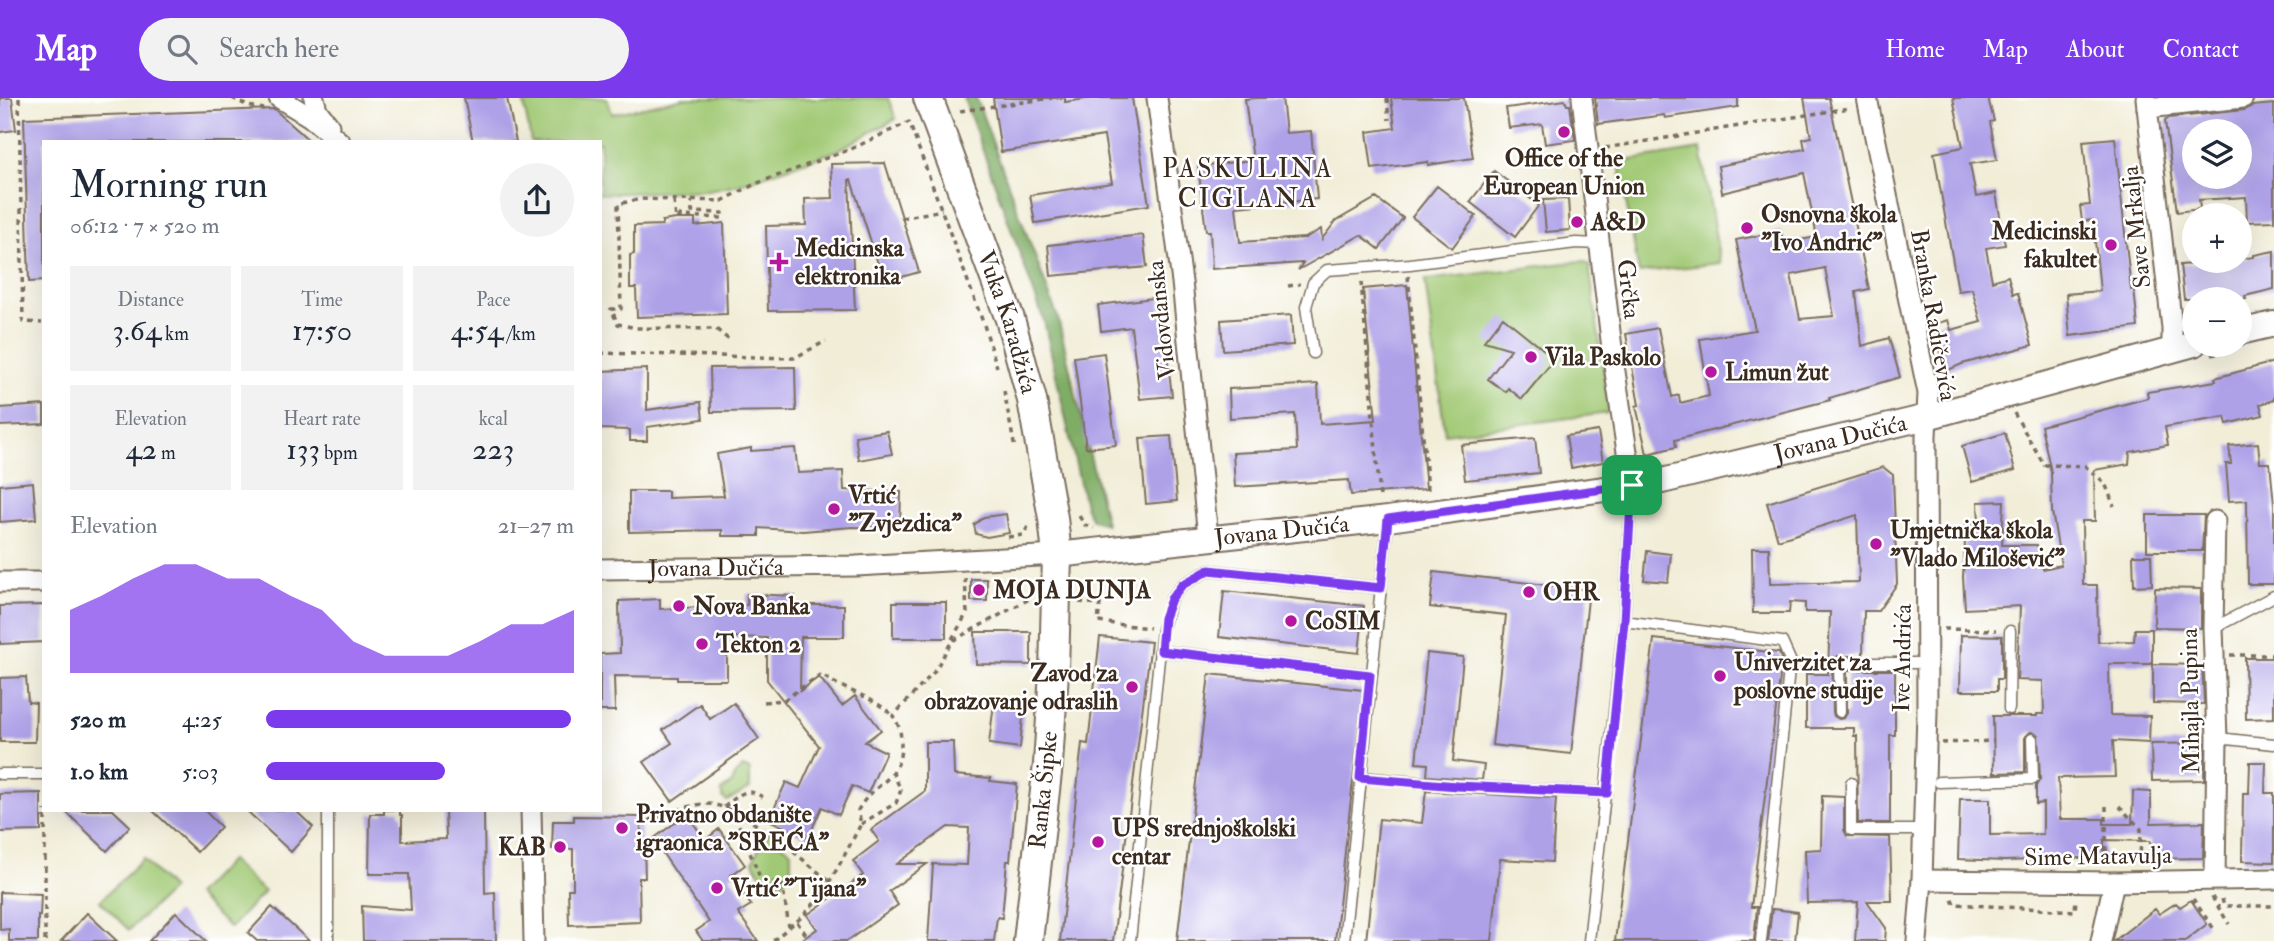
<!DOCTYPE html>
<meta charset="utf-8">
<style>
body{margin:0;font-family:"IM FELL Double Pica",serif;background:#f2f2f3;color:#1f2937;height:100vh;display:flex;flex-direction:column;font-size:26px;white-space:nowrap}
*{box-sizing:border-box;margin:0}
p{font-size:23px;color:#747a83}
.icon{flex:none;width:38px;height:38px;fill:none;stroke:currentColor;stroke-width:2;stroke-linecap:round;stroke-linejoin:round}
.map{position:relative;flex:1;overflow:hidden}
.drawer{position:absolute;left:42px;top:42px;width:560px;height:672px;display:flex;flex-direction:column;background:#fff;border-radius:0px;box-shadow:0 7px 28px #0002}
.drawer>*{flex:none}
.tools{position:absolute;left:2182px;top:21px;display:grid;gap:14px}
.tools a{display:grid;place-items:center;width:70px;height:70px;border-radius:50%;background:#fff;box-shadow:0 7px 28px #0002;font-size:35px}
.pin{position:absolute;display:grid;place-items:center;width:60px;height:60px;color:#fff;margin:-30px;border-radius:14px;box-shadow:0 4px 10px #0006}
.round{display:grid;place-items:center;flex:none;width:74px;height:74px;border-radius:37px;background:#f2f2f3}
.overview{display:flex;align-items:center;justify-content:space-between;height:119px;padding:0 28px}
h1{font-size:38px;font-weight:600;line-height:52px}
.metrics{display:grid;grid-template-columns:repeat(3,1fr);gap:10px;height:119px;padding:7px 28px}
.metrics div{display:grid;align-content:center;border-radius:0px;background:#f2f2f3;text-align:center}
.metrics b{font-size:30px;font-weight:600}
.metrics small{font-size:19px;font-weight:400}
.metrics p{font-size:19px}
.chart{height:196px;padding:14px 28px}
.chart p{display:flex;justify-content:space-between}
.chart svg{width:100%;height:126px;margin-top:7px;fill:#7c3aed;opacity:.7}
ul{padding:0 28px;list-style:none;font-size:23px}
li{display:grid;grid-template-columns:112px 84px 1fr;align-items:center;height:52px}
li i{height:18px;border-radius:9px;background:#7c3aed}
header{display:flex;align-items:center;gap:42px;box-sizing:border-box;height:98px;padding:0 35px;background:#7c3aed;color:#fff}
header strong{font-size:33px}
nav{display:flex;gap:38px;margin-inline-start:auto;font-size:24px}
.search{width:490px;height:63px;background:#f2f2f3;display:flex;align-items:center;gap:18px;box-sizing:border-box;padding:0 24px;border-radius:38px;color:#747a83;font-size:26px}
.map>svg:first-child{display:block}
.green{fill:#a1c975;stroke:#6e7a4a;stroke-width:2}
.forest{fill:#80ad66;stroke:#5e6c42;stroke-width:2}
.building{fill:#aea1e8;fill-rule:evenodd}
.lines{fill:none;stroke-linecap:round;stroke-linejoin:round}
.service-casing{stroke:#7b6e5f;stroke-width:13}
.minor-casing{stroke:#7b6e5f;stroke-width:23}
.tertiary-casing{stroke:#7b6e5f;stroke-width:28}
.secondary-casing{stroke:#7b6e5f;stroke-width:32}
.path{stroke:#7b6e5f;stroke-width:3.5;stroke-dasharray:5 5;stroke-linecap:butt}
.service{stroke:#fff;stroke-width:10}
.minor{stroke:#fff;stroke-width:19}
.tertiary{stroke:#fff;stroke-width:24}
.secondary{stroke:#fff;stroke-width:28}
.route-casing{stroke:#fff;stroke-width:14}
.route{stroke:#7c3aed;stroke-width:9}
.poi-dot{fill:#b5179e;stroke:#fff;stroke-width:2.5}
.labels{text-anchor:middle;stroke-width:5;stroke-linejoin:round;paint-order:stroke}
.poi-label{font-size:24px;font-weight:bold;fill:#3b2a1e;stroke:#fff;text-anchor:start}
.street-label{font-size:24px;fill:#3b2a1e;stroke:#fff}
.neighbourhood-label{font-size:26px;letter-spacing:2px;fill:#3b2a1e;stroke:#fff}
</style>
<header>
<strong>Map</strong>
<div class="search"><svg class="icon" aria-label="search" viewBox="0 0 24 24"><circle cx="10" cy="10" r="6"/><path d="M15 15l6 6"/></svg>Search here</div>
<nav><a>Home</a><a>Map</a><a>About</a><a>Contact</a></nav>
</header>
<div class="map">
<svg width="2274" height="843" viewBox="0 0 2274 843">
<rect width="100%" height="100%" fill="#fff"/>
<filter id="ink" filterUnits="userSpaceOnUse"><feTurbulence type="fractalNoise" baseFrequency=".0143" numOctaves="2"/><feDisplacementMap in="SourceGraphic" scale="14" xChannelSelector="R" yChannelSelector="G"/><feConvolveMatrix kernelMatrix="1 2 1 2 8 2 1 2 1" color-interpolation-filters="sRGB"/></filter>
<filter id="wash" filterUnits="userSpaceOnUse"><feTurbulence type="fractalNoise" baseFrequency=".00686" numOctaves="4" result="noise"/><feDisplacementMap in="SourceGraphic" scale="28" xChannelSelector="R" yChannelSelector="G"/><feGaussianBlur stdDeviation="1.57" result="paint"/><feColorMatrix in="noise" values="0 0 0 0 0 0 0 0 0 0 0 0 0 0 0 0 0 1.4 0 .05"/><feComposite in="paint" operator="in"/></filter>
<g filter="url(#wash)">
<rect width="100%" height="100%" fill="#f1edd7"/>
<path class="green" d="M523,0H607L612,16L684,0H888L896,21L836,53L743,85L708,92L600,96V44H531Z
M1701,51L1720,165L1639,175L1619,64Z
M1582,163L1589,166L1609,315L1445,336L1425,182Z
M743,669L750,672V690L727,703L723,700L721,693L732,685L736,675Z
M766,734L791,753V772L782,785L764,783L753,763Z
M143,761L172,791L129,832L100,803Z
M230,762L264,794L230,830L196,797Z"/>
<path class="forest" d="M964,0H976L1058,220L1106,426L1092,422L1085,408L1044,223Z"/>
<g id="blocks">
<path class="building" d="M0,0H12L16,32L0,34Z
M464,0H507L516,44H473Z
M993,0H1065V4L1092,0H1132L1149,107L1035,125L1030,97L1112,85L1104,38L1001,54Z
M1258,0H1282L1286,35L1311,33L1317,101L1236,109L1240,144L1305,140L1321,131L1322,141L1336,123L1376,100L1403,120L1379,151L1361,137L1298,172L1303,165L1212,171L1210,133H1206L1198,68L1253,62L1245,1Z
M1391,0H1464L1473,60L1428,67V64L1372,71L1367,34L1395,30Z
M1595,0H1738V9L1665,20L1664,17L1598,26Z
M1804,0H1829L1869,191L1856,194L1862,248L1889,240L1900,279L1829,300L1830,302L1675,342L1676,349L1647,356L1636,308L1639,307L1626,236L1658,230L1672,299L1679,297L1680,305L1709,298L1700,241L1755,232L1736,142L1781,133L1783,145L1817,139L1804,75L1722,95L1718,68L1805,51L1803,41L1811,39ZM1825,170L1834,218L1800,221L1791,177Z
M1953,0H1988L1994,23L1990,24L1997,62L1970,66L1976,99L1996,95L2005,147L1986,150L1992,183L2008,178L2013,196L2018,195L2032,247L1962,266L1946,273L1932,227L1948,222L1951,232L1981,224L1972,191L1958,193L1934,55L1963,49Z
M1565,2L1567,7H1570L1575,42L1545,46L1542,26L1509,30L1506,10Z
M2274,6V123L2247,124L2246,99L2199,102L2200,111L2177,114L2165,23L2169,20L2244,12L2252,8ZM2194,33H2240V79H2194Z
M274,11L311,44H44V183L29,184L24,20Z
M2115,40L2131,192L2134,191L2138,229L2070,238L2066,196L2100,193L2093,122L2082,123L2080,108L2090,107L2083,43Z
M885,65L919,174L884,184L851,82H849L855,212L768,213L766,128L806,127L805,101L833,100L831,66Z
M1494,73L1539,107L1515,139L1470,104Z
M1437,88L1476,118L1452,150L1412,119Z
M1568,101L1570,132L1546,134L1543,102Z
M676,121H695V128L724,125L727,216L637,219L636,190H630V157L634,156V128L662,127V123Z
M1143,137L1147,169L1051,178L1048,147Z
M2274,153V191L2245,198L2246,201H2184L2180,167L2240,163V161L2254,159V157Z
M1407,187L1426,391L1351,397L1349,382L1235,389L1233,355L1297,352L1295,316L1230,320L1229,291L1318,286L1320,326L1376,322L1363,191Z
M1160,199L1172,298L1140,301L1131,229L1101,233L1098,207Z
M1291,217L1293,247L1223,252L1221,222Z
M1503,219L1549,256V268L1522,301L1508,290L1506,294L1488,281L1511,251L1484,243Z
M1104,255L1116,347L1086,350L1074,259Z
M2274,264V302L2260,306L2263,317L2227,326L2225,319L2165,329L2168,347L2130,354L2129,366L2094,372L2095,423H2082L2083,487H2097L2098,544L2134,543L2135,531H2152V566H2109L2110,617L2150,618L2149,645L2113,643L2115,679L2058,680L2060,721H2104V726H2132L2133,693L2151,694V725L2204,724L2203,760L2151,761L2150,743L2104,742V760H2032V762L2005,763L1958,761L1960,701H1990V737L2043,736V705L2036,706V688L2040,681L2038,637L2031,634L2025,638V674L1994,675L1993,618H2037V616H2044L2043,583L2017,582L2020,508L1965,511L1963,479L1966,425L1979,426L1978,404L2004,403L2002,447H2037L2043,471L2061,467L2052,414L2051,374L2041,328L2148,300L2147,294L2216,283L2215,280Z
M795,269L796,313L711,314L710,270Z
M647,271V312L701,304L703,321L647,329V343H630V332L600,331V273Z
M44,307V326L0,328V310Z
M887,333L892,356L859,362L855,338Z
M1598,333L1603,364L1571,370L1566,338Z
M2005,335L2015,372L1972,384L1962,348Z
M1171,338L1177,403L1146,406L1140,340Z
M1535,340L1539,375L1465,382L1461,347Z
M2258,345L2260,365H2270L2274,407V486H2248L2247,402L2229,403L2226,366H2231L2229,348Z
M751,350V353L795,350L798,375L843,373L844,392L901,394L900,430L852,429L803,433L759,430V438H722V432L629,434V393H668V400L724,398L717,356Z
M1883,369L1893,377L1897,486L1878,513H1864L1863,558H1838L1833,561L1832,565L1833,614L1834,618L1839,621L1844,620L1847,615V572H1895V637H1890V725H1858L1857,638H1854V630H1806V576H1828L1830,514H1805V505L1790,504L1789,515H1753L1752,450H1769L1770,486L1859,484L1857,417L1778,442L1767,405Z
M33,384L36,421L0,424V387Z
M1006,416L1009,435L987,439L976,436L974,427L984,419Z
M2147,417H2204L2202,453H2147Z
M1647,453L1671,456L1668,484L1644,482Z
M2133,457H2151L2152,487L2134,488Z
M1434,474L1589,492L1571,656L1492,647L1506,517L1430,509Z
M971,481H987V503H971Z
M2155,490L2201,491V530L2154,529Z
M1224,493L1364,508L1359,555L1219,539Z
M747,496L795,498V507H844V539H801L800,593L819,579L842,608L855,598L881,632L865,644L886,654L868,695L852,688L839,717L822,709L808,740L769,722L786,684L800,690L819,648L767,582V540L727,539V582H677V579L614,578L615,613H600V556L620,555L619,503L660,501V511L747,507Z
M893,504H946V540H893Z
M44,507V544L0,546V508Z
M975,534H1031V567L976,566Z
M1961,537L2002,538V581H1997V593H1960Z
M1100,539L1151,544L1113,843H1060L1082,645L1088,646Z
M1654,541L1779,555L1782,563L1751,809H1757L1754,843H1615Z
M1427,555L1463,559L1453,663L1484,667L1482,682L1427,678L1428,666L1416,665Z
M2245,560H2274V620L2246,621Z
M2153,566L2202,567L2204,606L2153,605Z
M1209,576L1363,592L1335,843H1177Z
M26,579L28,604L36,605L35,644H0V580Z
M734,605L759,641L672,703L644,664L672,645L663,632L700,606L710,621Z
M994,605L1024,608L1020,650L989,646Z
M925,644H953L954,677L991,680L990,683L1017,686L1010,763H1007L1002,820L997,819L994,843H928L933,766L967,767L969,730L948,729L897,766H927L889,793L898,807L847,843H800L817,831L807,817L863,777L853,763L879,743L871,732L925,693Z
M2205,645L2204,682L2152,683L2151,646Z
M2250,664H2266L2265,695H2274V764L2242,763L2243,695H2249Z
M1426,693L1556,700L1552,764L1500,761L1492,843H1366L1379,721L1422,725Z
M41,695V733L0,734V696Z
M1822,698L1844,699V732L1847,738L1890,739L1892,803H1867L1886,830L1885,843H1855L1858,804L1807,805L1805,752L1821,751Z
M64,712H113L130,728L107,753Z
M152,712H204L221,729L197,754Z
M246,712H295L313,729L291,754Z
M384,712H400V717H402V743L446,741L445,712H484L485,795L495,794L496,843H363L362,808L411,812L409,776H369L370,716H384Z
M687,716L705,742L719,731L745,767L730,778L751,807L738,815L758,843H703L696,833L709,824L653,741Z
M574,718L641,719V749L644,747L645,780H639L640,824L569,827L568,791H573V751H552L553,723H574Z
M0,794L41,796L40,818L38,817V843H9V831L0,832Z
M2191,802L2207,826L2185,843H2114L2155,811L2159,816L2176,805L2180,809Z
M272,809L309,843H257L248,835Z
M1772,811L1798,814L1795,843H1768Z
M176,814L206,843H149Z
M87,815L117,843H61Z"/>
</g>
</g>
<g filter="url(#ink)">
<use href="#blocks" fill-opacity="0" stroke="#7b6e5f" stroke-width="2"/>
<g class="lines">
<g class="service-casing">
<path id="service" d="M1313,255L1306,209L1313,185L1327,172L1410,166L1576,145L1599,146
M1624,523L1782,544L1790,562L1761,843
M2214,530L2274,498
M1162,553L1370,577
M2009,611L2010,533
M1840,614L1839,565H1916
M2217,640L2274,646
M0,676H44
M1360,679L1457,688L1607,695
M1939,684L2033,681L2032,641
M1851,685V732H1914
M328,712V843
M1130,843L1162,532L1171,501L1182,487L1209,472L1381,490
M1344,843L1388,422
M1589,843L1624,523L1632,388"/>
</g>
<g class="minor-casing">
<g id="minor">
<path d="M279,0L310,19L340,44"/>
<path d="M314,0L317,12L329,28"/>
<path d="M1157,0L1182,184L1208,439"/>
<path d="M1582,0L1614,267L1632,387"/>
<path d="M1867,0L1928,295L1926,338L1927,614L1922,782L1917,843"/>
<path d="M2146,0L2172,230V252"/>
<path d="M2147,10L2243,0"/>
<path id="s1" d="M600,471L856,468L1057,457"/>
<path d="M0,484H44"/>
<path d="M531,712L534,843"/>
<path d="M2215,781L2217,640L2213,530L2215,423"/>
<path d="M1922,782L2114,784L2274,781"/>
<path d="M2101,843L2114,784"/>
</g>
</g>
<g class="tertiary-casing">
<g id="tertiary">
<path d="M2240,234L2274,226"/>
<path id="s2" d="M1057,457L1388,421L1662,383L1927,319L2194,246"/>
</g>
</g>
<g class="secondary-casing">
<g id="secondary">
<path id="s3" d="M928,0L1010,221L1032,302L1053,420L1057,457L1054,574L1048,666L1028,843"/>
</g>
</g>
<path class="path" d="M19,0L23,224L42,225
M232,0L248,8L264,11
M1387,0L1389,22
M960,13L1052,0
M1605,50L1849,10
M674,103L676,121L680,118L723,120V115L692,114L691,103
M902,120L942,112
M1408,178L1428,392
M1361,184L1380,398
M1288,188L1300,186
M728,241L716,231L636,230L618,226L611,211H621L618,106L641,101L722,103L755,86L851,51L909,24L984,227L997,269
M600,255L794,260L826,243
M2212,257L2228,252
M1004,293L1015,351
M2014,315L2044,367L2085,368L2105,385L2114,408
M1079,418L1085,427L1094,430
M1008,439L1023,437L1029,427
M1079,504L1100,506L1098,524L1150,530
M1944,531L1996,532
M952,541L967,515L965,480
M2230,557H2274
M1802,563L1826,564
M1895,596H1910
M764,604L784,602L821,576C842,593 872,597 892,617
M1942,645L1994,643
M2106,708V766
M2119,708L2141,731L2140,766
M724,709C742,695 746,687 767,702
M735,718L759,777L764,783L782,785L789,829L773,843
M649,722C666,717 690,706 706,706C739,705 803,762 829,783
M861,726L896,705L901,692L893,675
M2212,799L2229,826
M1952,801L1954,806L2075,813L2076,801
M2193,801L2214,831
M2222,801L2224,808H2274
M797,824L807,838
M789,829C822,807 843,759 861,726L858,712C874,683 902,684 901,644C901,633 899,627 893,618L934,574L952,543L1031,500
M45,843V712"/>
<use href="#service" class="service"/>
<use href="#minor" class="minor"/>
<use href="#tertiary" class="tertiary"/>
<use href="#secondary" class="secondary"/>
</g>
</g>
<g class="lines" filter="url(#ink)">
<g class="route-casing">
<path id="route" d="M1632,387L1624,523L1607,695L1457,688L1360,680L1370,577L1161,553L1164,520L1171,501L1182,487L1209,472L1381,490L1388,421Z"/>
</g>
<use href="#route" class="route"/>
</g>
<g class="poi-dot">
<circle cx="1564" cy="34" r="7"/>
<circle cx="1577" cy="124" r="7"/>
<circle cx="1747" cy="130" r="7"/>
<circle cx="2111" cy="147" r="7"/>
<path d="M775.5 153.5h7v7h7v7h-7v7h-7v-7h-7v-7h7z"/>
<circle cx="1531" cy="259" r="7"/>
<circle cx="1711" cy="274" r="7"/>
<circle cx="834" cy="411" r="7"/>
<circle cx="1876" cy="446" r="7"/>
<circle cx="979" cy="492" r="7"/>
<circle cx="1529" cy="494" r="7"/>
<circle cx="679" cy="508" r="7"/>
<circle cx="1291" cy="523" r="7"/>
<circle cx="702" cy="546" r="7"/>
<circle cx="1720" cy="578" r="7"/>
<circle cx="1132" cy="589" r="7"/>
<circle cx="622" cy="730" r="7"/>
<circle cx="1098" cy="744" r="7"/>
<circle cx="560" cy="749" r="7"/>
<circle cx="717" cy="790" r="7"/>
</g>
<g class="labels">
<g class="poi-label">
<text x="1564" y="68" text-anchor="middle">Office of the<tspan x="1564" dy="28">European Union</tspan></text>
<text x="1761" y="124">Osnovna škola<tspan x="1761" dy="28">"Ivo Andrić"</tspan></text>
<text x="1591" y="132">A&amp;D</text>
<text x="2097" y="141" text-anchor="end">Medicinski<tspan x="2097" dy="28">fakultet</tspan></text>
<text x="795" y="158">Medicinska<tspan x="795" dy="28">elektronika</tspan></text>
<text x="1545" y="267">Vila Paskolo</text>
<text x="1725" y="282">Limun žut</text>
<text x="848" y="405">Vrtić<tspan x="848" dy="28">"Zvjezdica"</tspan></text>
<text x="1890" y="440">Umjetnička škola<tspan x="1890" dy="28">"Vlado Milošević"</tspan></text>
<text x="993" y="500">MOJA DUNJA</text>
<text x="1543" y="502">OHR</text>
<text x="693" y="516">Nova Banka</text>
<text x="1305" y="531">CoSIM</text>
<text x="716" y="554">Tekton 2</text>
<text x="1734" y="572">Univerzitet za<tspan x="1734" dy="28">poslovne studije</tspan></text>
<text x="1118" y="583" text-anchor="end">Zavod za<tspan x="1118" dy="28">obrazovanje odraslih</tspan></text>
<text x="636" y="724">Privatno obdanište<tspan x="636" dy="28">igraonica "SREĆA"</tspan></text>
<text x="1112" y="738">UPS srednjoškolski<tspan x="1112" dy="28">centar</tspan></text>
<text x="546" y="757" text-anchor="end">KAB</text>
<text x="731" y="798">Vrtić "Tijana"</text>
</g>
<g class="street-label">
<text transform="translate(2136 129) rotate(-96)" y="8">Save Mrkalja</text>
<text transform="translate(1629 191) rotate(83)" y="8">Grčka</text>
<text transform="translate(1934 217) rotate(80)" y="8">Branka Radičevića</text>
<text transform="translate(1161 222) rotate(-96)" y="8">Vidovdanska</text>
<text dy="8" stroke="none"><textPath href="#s3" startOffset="238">Vuka Karadžića</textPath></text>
<text dy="8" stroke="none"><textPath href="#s2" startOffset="793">Jovana Dučića</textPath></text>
<text dy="8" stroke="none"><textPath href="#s2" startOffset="226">Jovana Dučića</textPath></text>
<text dy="8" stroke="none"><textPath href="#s1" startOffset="116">Jovana Dučića</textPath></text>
<text transform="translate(1902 560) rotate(-89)" y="8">Ive Andrića</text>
<text transform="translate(2190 603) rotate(-91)" y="8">Mihajla Pupina</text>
<text transform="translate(1043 692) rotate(-84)" y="8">Ranka Šipke</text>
<text transform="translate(2098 758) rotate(-1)" y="8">Sime Matavulja</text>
</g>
<g class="neighbourhood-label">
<text x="1248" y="79">PASKULINA<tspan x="1248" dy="30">CIGLANA</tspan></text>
</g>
</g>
</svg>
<div class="tools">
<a><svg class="icon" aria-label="layers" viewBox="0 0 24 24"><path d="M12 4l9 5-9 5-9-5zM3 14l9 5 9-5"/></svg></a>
<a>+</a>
<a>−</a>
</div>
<div class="pin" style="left:1632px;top:387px;background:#1e9e55"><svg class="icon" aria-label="arrive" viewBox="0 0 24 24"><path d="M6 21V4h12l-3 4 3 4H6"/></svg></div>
<section class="drawer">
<div class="overview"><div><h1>Morning run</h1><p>06:12 · 7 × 520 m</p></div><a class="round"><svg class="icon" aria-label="share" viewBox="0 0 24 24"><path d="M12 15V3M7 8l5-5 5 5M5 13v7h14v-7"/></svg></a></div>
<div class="metrics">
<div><p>Distance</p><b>3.64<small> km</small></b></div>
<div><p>Time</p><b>17:50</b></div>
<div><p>Pace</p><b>4:54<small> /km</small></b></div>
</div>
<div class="metrics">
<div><p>Elevation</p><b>42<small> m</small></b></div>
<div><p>Heart rate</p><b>133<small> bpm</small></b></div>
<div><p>kcal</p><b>223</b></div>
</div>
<div class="chart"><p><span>Elevation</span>21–27 m</p>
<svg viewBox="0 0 160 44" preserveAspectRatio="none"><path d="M0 44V22L10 17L20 11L30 6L40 6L50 11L60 11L70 17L80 22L90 33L100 38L110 38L120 38L130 33L140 27L150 27L160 22V44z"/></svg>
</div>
<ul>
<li><b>520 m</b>4:25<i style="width:99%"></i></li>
<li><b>1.0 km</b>5:03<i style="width:58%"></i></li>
</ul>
</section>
</div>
